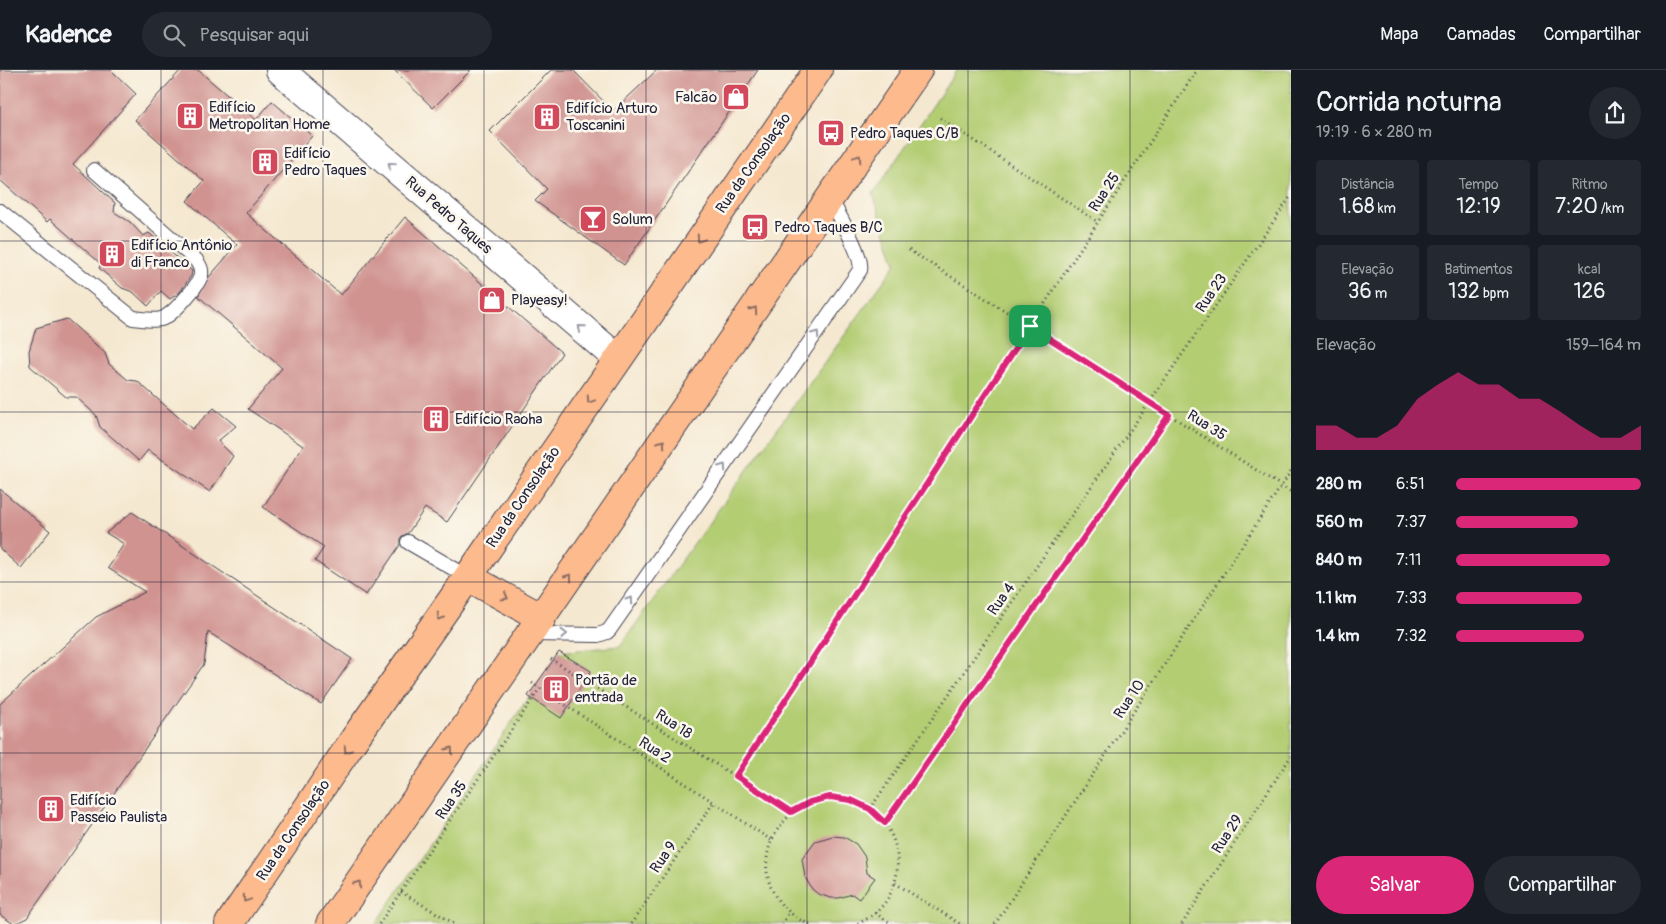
<!DOCTYPE html>
<html lang="pt">
<meta charset="utf-8">
<style>
body{margin:0;font-family:Pangolin,sans-serif;background:#242831;color:#f1f3f6;height:100vh;display:flex;flex-direction:column;font-size:19px;white-space:nowrap}
*{box-sizing:border-box;margin:0}
p{font-size:16px;color:#9ea1a6}
.icon{flex:none;width:28px;height:28px;fill:none;stroke:currentColor;stroke-width:2;stroke-linecap:round;stroke-linejoin:round}
.map{position:relative;flex:1;overflow:hidden}
.side{display:flex;flex-direction:column;background:#171b24;width:375px}
.side>*{flex:none}
.pin{position:absolute;display:grid;place-items:center;width:42px;height:42px;color:#fff;margin:-21px;border-radius:10px;box-shadow:0 2px 8px #0006}
.round{display:grid;place-items:center;flex:none;width:52px;height:52px;border-radius:26px;background:#242831}
.summary{display:flex;align-items:center;justify-content:space-between;height:85px;padding:0 25px}
h1{font-size:28px;font-weight:600;line-height:38px}
.metrics{display:grid;grid-template-columns:repeat(3,1fr);gap:8px;height:85px;padding:5px 25px}
.metrics div{display:grid;align-content:center;border-radius:5px;background:#242831;text-align:center}
.metrics b{font-size:21px;font-weight:600}
.metrics small{font-size:14px;font-weight:400}
.metrics p{font-size:14px}
.chart{height:140px;padding:10px 25px}
.chart p{display:flex;justify-content:space-between}
.chart svg{width:100%;height:90px;margin-top:5px;fill:#db2777;opacity:.7}
.cta{display:flex;gap:10px;margin-top:auto;padding:10px 25px}
.cta a{flex:1;height:58px;border-radius:30px;background:#db2777;color:#fff;font-size:20px;font-weight:600;line-height:58px;text-align:center}
.cta a+a{background:#242831;color:#f1f3f6}
ul{padding:0 25px;list-style:none;font-size:16px}
li{display:grid;grid-template-columns:80px 60px 1fr;align-items:center;height:38px}
li i{height:12px;border-radius:6px;background:#db2777}
header{display:flex;align-items:center;gap:30px;box-sizing:border-box;height:70px;padding:0 25px;background:#171b24;border-bottom:1px solid #363941}
header strong{font-size:24px}
nav{display:flex;gap:28px;margin-inline-start:auto;font-size:18px}
.search{width:350px;height:45px;background:#242831;display:flex;align-items:center;gap:12px;box-sizing:border-box;padding:0 18px;border-radius:28px;color:#9ea1a6;font-size:19px}
main{display:flex;flex:1;min-height:0}
.map>svg:first-child{display:block}
.green{fill:#b3cd73;stroke:#6a7857}
.building{fill:#d09390}
.lines{fill:none;stroke-linecap:round;stroke-linejoin:round}
.service-casing{stroke:#424051;stroke-width:16}
.minor-casing{stroke:#424051;stroke-width:30}
.primary-casing{stroke:#424051;stroke-width:30}
.path{stroke:#424051;stroke-width:3;stroke-dasharray:1 4;stroke-linecap:butt}
.service{stroke:#fff;stroke-width:14}
.minor{stroke:#fff;stroke-width:28}
.primary{stroke:#fcba8d;stroke-width:28}
.oneway{stroke:#8f6e64}
.oneway2{stroke:#9c9ca7}
.route-casing{stroke:#fff;stroke-width:10}
.route{stroke:#db2777;stroke-width:6}
.grid{fill:none;stroke:#22223b;stroke-width:1;stroke-opacity:0.55}
.labels{text-anchor:middle;stroke-width:5;stroke-linejoin:round;paint-order:stroke}
.poi-label{font-size:15px;fill:#22223b;stroke:#fbf7ec;text-anchor:start}
.street-label{font-size:15px;fill:#22223b;stroke:#fbf7ec}
</style>
<header>
<strong>Kadence</strong>
<div class="search"><svg class="icon" aria-label="search" viewBox="0 0 24 24"><circle cx="10" cy="10" r="6"/><path d="M15 15l6 6"/></svg>Pesquisar aqui</div>
<nav><a>Mapa</a><a>Camadas</a><a>Compartilhar</a></nav>
</header>
<main>
<div class="map">
<svg width="1291" height="854" viewBox="0 0 1291 854">
<rect width="100%" height="100%" fill="#fbf7ec"/>
<filter id="ink" filterUnits="userSpaceOnUse"><feTurbulence type="fractalNoise" baseFrequency=".02" numOctaves="2"/><feDisplacementMap in="SourceGraphic" scale="10" xChannelSelector="R" yChannelSelector="G"/><feConvolveMatrix kernelMatrix="1 2 1 2 8 2 1 2 1" color-interpolation-filters="sRGB"/></filter>
<filter id="wash" filterUnits="userSpaceOnUse"><feTurbulence type="fractalNoise" baseFrequency=".0096" numOctaves="4" result="noise"/><feDisplacementMap in="SourceGraphic" scale="20" xChannelSelector="R" yChannelSelector="G"/><feGaussianBlur stdDeviation="1.12" result="paint"/><feColorMatrix in="noise" values="0 0 0 0 0 0 0 0 0 0 0 0 0 0 0 0 0 1.4 0 .05"/><feComposite in="paint" operator="in"/></filter>
<g filter="url(#wash)">
<rect width="100%" height="100%" fill="#f5e8d0"/>
<path class="green" d="M957,0H1291V854H376L559,582L620,576L896,194L873,124Z"/>
<g id="blocks">
<path class="building" d="M0,0H111L136,24L73,94L115,133L114,142L130,152L143,166L149,163L192,201L191,206L180,222L170,229L161,221L148,236L133,222L122,218L99,198L101,194L50,149L47,152L0,110Z
M181,0H198L256,50L272,31L312,66L246,143L341,225L405,147L562,283L447,452L425,438L408,463L401,467L400,475L366,525L315,491L324,477L263,437L303,376L248,339L282,298L198,226L209,207L237,175L187,131L204,111L135,50Z
M394,0H471L433,38Z
M551,0H573L613,41L657,0H758L624,195L535,131L547,119L490,61Z
M67,249L105,283L109,294L128,310L137,311L192,359L214,338L236,356L218,371L233,386L210,422L148,380L139,391L100,357L96,345L76,327H66L30,296L29,281L36,258Z
M0,419L50,461L21,498L0,479Z
M132,442L352,589L321,634L208,562L204,594L27,848L14,854L0,845V634L96,547L145,522L108,498L124,474L106,463Z
M559,582L591,601L561,648L528,626Z
M833,766L844,767L856,774L865,787L867,803L875,808L859,829L852,824L839,828H831L818,824L812,819L805,807L802,789L815,771Z"/>
</g>
</g>
<g filter="url(#ink)">
<use href="#blocks" fill-opacity="0" stroke="#424051" stroke-width="1"/>
<g class="lines">
<g class="service-casing">
<path id="service" d="M0,141L133,248C143,249 152,251 161,249C172,246 199,215 201,205C202,198 199,195 196,190L94,100
M408,472L468,507
M531,564L598,565L607,562L610,559L860,200C864,187 837,142 830,128"/>
</g>
<g class="minor-casing">
<path id="minor" d="M280,0L618,289"/>
</g>
<g class="primary-casing">
<path id="primary" d="M468,507L542,548
M229,854L359,662L468,507L818,0
M330,854L918,0"/>
</g>
<path class="path" d="M940,48L1098,152
M909,180L1291,422
M551,589L791,742
M532,613L771,770
M736,707L1197,0
M870,739L1291,126
M885,753L1169,345
M895,813L960,854
M401,822L455,854
M875,843L892,854
M379,854L540,618
M631,854L714,732
M782,854L789,843
M810,854C799,851 790,843 782,835C746,794 778,733 829,728C840,726 851,730 861,735C912,758 909,835 856,854
M995,854L1291,401
M1182,854L1291,686"/>
<use href="#service" class="service"/>
<use href="#minor" class="minor"/>
<use href="#primary" class="primary"/>
</g>
<defs><path id="oneway-chevron" d="M-2-3.5L2.5 0L-2 3.5" fill="none" stroke-width="1.6" stroke-linecap="round" stroke-linejoin="round" transform="scale(1.25)"/></defs>
<g class="oneway">
<use href="#oneway-chevron" transform="translate(858 88) rotate(-56)"/>
<use href="#oneway-chevron" transform="translate(700 169) rotate(124)"/>
<use href="#oneway-chevron" transform="translate(754 240) rotate(-55)"/>
<use href="#oneway-chevron" transform="translate(590 330) rotate(124)"/>
<use href="#oneway-chevron" transform="translate(662 373) rotate(-55)"/>
<use href="#oneway-chevron" transform="translate(569 507) rotate(-55)"/>
<use href="#oneway-chevron" transform="translate(505 527) rotate(29)"/>
<use href="#oneway-chevron" transform="translate(440 547) rotate(125)"/>
<use href="#oneway-chevron" transform="translate(347 680) rotate(124)"/>
<use href="#oneway-chevron" transform="translate(450 680) rotate(-55)"/>
<use href="#oneway-chevron" transform="translate(358 814) rotate(-55)"/>
<use href="#oneway-chevron" transform="translate(246 829) rotate(124)"/>
</g>
<g class="oneway2">
<use href="#oneway-chevron" transform="translate(391 95) rotate(-139)"/>
<use href="#oneway-chevron" transform="translate(581 258) rotate(-139)"/>
<use href="#oneway-chevron" transform="translate(816 264) rotate(-55)"/>
<use href="#oneway-chevron" transform="translate(723 397) rotate(-55)"/>
<use href="#oneway-chevron" transform="translate(630 530) rotate(-55)"/>
<use href="#oneway-chevron" transform="translate(564 564)"/>
</g>
</g>
<g class="lines" filter="url(#ink)">
<g class="route-casing">
<path id="route" d="M1030,256L1169,345L885,753L870,739L851,730L830,727L810,732L791,742L736,706Z"/>
</g>
<use href="#route" class="route"/>
</g>
<path class="grid" d="M161,0V854M323,0V854M484,0V854M646,0V854M807,0V854M968,0V854M1130,0V854M0,171H1291M0,342H1291M0,512H1291M0,683H1291"/>
<defs>
<g id="shop-square" transform="scale(1.4375)"><rect x="-9" y="-9" width="18" height="18" rx="4" fill="#d1495b" stroke="#fbf7ec"/><path d="M-5-2.5h2.3a2.7 3.5 0 0 1 5.4 0H5L5.5 6h-11ZM-1.5-2.5h3a1.5 2.3 0 0 0-3 0Z" fill="#fff"/></g>
<g id="building-square" transform="scale(1.4375)"><rect x="-9" y="-9" width="18" height="18" rx="4" fill="#d1495b" stroke="#fbf7ec"/><path d="M-4-6H4V6H1V3H-1V6H-4ZM-2.5-4.3h1.7v1.8h-1.7ZM.8-4.3h1.7v1.8H.8ZM-2.5-1h1.7V.8h-1.7ZM.8-1h1.7V.8H.8Z" fill="#fff"/></g>
<g id="bus-square" transform="scale(1.4375)"><rect x="-9" y="-9" width="18" height="18" rx="4" fill="#d1495b" stroke="#fbf7ec"/><path d="M-5-6H5V4H4V6H2V4H-2V6H-4V4H-5ZM-3.5-4V0h7V-4ZM-3.5 1.2v1.5H-2V1.2ZM2 1.2v1.5H3.5V1.2Z" fill="#fff"/></g>
<g id="bar-square" transform="scale(1.4375)"><rect x="-9" y="-9" width="18" height="18" rx="4" fill="#d1495b" stroke="#fbf7ec"/><path d="M-6-5H6L.8 .8V4.5H3.5V6h-7V4.5H-.8V.8Z" fill="#fff"/></g>
</defs>
<g fill-rule="evenodd">
<use href="#shop-square" x="736" y="27"/>
<use href="#building-square" x="190" y="46"/>
<use href="#building-square" x="547" y="47"/>
<use href="#bus-square" x="831" y="63"/>
<use href="#building-square" x="265" y="92"/>
<use href="#bar-square" x="593" y="149"/>
<use href="#bus-square" x="755" y="157"/>
<use href="#building-square" x="112" y="184"/>
<use href="#shop-square" x="492" y="230"/>
<use href="#building-square" x="436" y="349"/>
<use href="#building-square" x="556" y="619"/>
<use href="#building-square" x="51" y="739"/>
</g>
<g class="labels">
<g class="poi-label">
<text x="717" y="32" text-anchor="end">Falcão</text>
<text x="209" y="42">Edifício<tspan x="209" dy="17">Metropolitan Home</tspan></text>
<text x="566" y="43">Edifício Arturo<tspan x="566" dy="17">Toscanini</tspan></text>
<text x="850" y="68">Pedro Taques C/B</text>
<text x="284" y="88">Edifício<tspan x="284" dy="17">Pedro Taques</tspan></text>
<text x="612" y="154">Solum</text>
<text x="774" y="162">Pedro Taques B/C</text>
<text x="131" y="180">Edifício Antônio<tspan x="131" dy="17">di Franco</tspan></text>
<text x="511" y="235">Playeasy!</text>
<text x="455" y="354">Edifício Raoha</text>
<text x="575" y="615">Portão de<tspan x="575" dy="17">entrada</tspan></text>
<text x="70" y="735">Edifício<tspan x="70" dy="17">Passeio Paulista</tspan></text>
</g>
<g class="street-label">
<text transform="translate(753 93) rotate(-55)" y="5">Rua da Consolação</text>
<text transform="translate(1104 122) rotate(-57)" y="5">Rua 25</text>
<text transform="translate(449 145) rotate(41)" y="5">Rua Pedro Taques</text>
<text transform="translate(1211 223) rotate(-56)" y="5">Rua 23</text>
<text transform="translate(1207 355) rotate(32)" y="5">Rua 35</text>
<text transform="translate(523 427) rotate(-56)" y="5">Rua da Consolação</text>
<text transform="translate(1001 529) rotate(-55)" y="5">Rua 4</text>
<text transform="translate(1129 629) rotate(-57)" y="5">Rua 10</text>
<text transform="translate(674 654) rotate(33)" y="5">Rua 18</text>
<text transform="translate(655 680) rotate(33)" y="5">Rua 2</text>
<text transform="translate(451 730) rotate(-56)" y="5">Rua 35</text>
<text transform="translate(293 760) rotate(-56)" y="5">Rua da Consolação</text>
<text transform="translate(1227 764) rotate(-57)" y="5">Rua 29</text>
<text transform="translate(663 787) rotate(-56)" y="5">Rua 9</text>
</g>
</g>
</svg>
<div class="pin" style="left:1030px;top:256px;background:#1e9e55"><svg class="icon" aria-label="arrive" viewBox="0 0 24 24"><path d="M6 21V4h12l-3 4 3 4H6"/></svg></div>
</div>
<section class="side">
<div class="summary"><div><h1>Corrida noturna</h1><p>19:19 · 6 × 280 m</p></div><a class="round"><svg class="icon" aria-label="share" viewBox="0 0 24 24"><path d="M12 15V3M7 8l5-5 5 5M5 13v7h14v-7"/></svg></a></div>
<div class="metrics">
<div><p>Distância</p><b>1.68<small> km</small></b></div>
<div><p>Tempo</p><b>12:19</b></div>
<div><p>Ritmo</p><b>7:20<small> /km</small></b></div>
</div>
<div class="metrics">
<div><p>Elevação</p><b>36<small> m</small></b></div>
<div><p>Batimentos</p><b>132<small> bpm</small></b></div>
<div><p>kcal</p><b>126</b></div>
</div>
<div class="chart"><p><span>Elevação</span>159–164 m</p>
<svg viewBox="0 0 160 44" preserveAspectRatio="none"><path d="M0 44V32L10 32L20 38L30 38L40 32L50 19L60 12L70 6L80 12L90 12L100 19L110 19L120 25L130 32L140 38L150 38L160 32V44z"/></svg>
</div>
<ul>
<li><b>280 m</b>6:51<i style="width:100%"></i></li>
<li><b>560 m</b>7:37<i style="width:66%"></i></li>
<li><b>840 m</b>7:11<i style="width:83%"></i></li>
<li><b>1.1 km</b>7:33<i style="width:68%"></i></li>
<li><b>1.4 km</b>7:32<i style="width:69%"></i></li>
</ul>
<div class="cta"><a>Salvar</a><a>Compartilhar</a></div>
</section>
</main>
